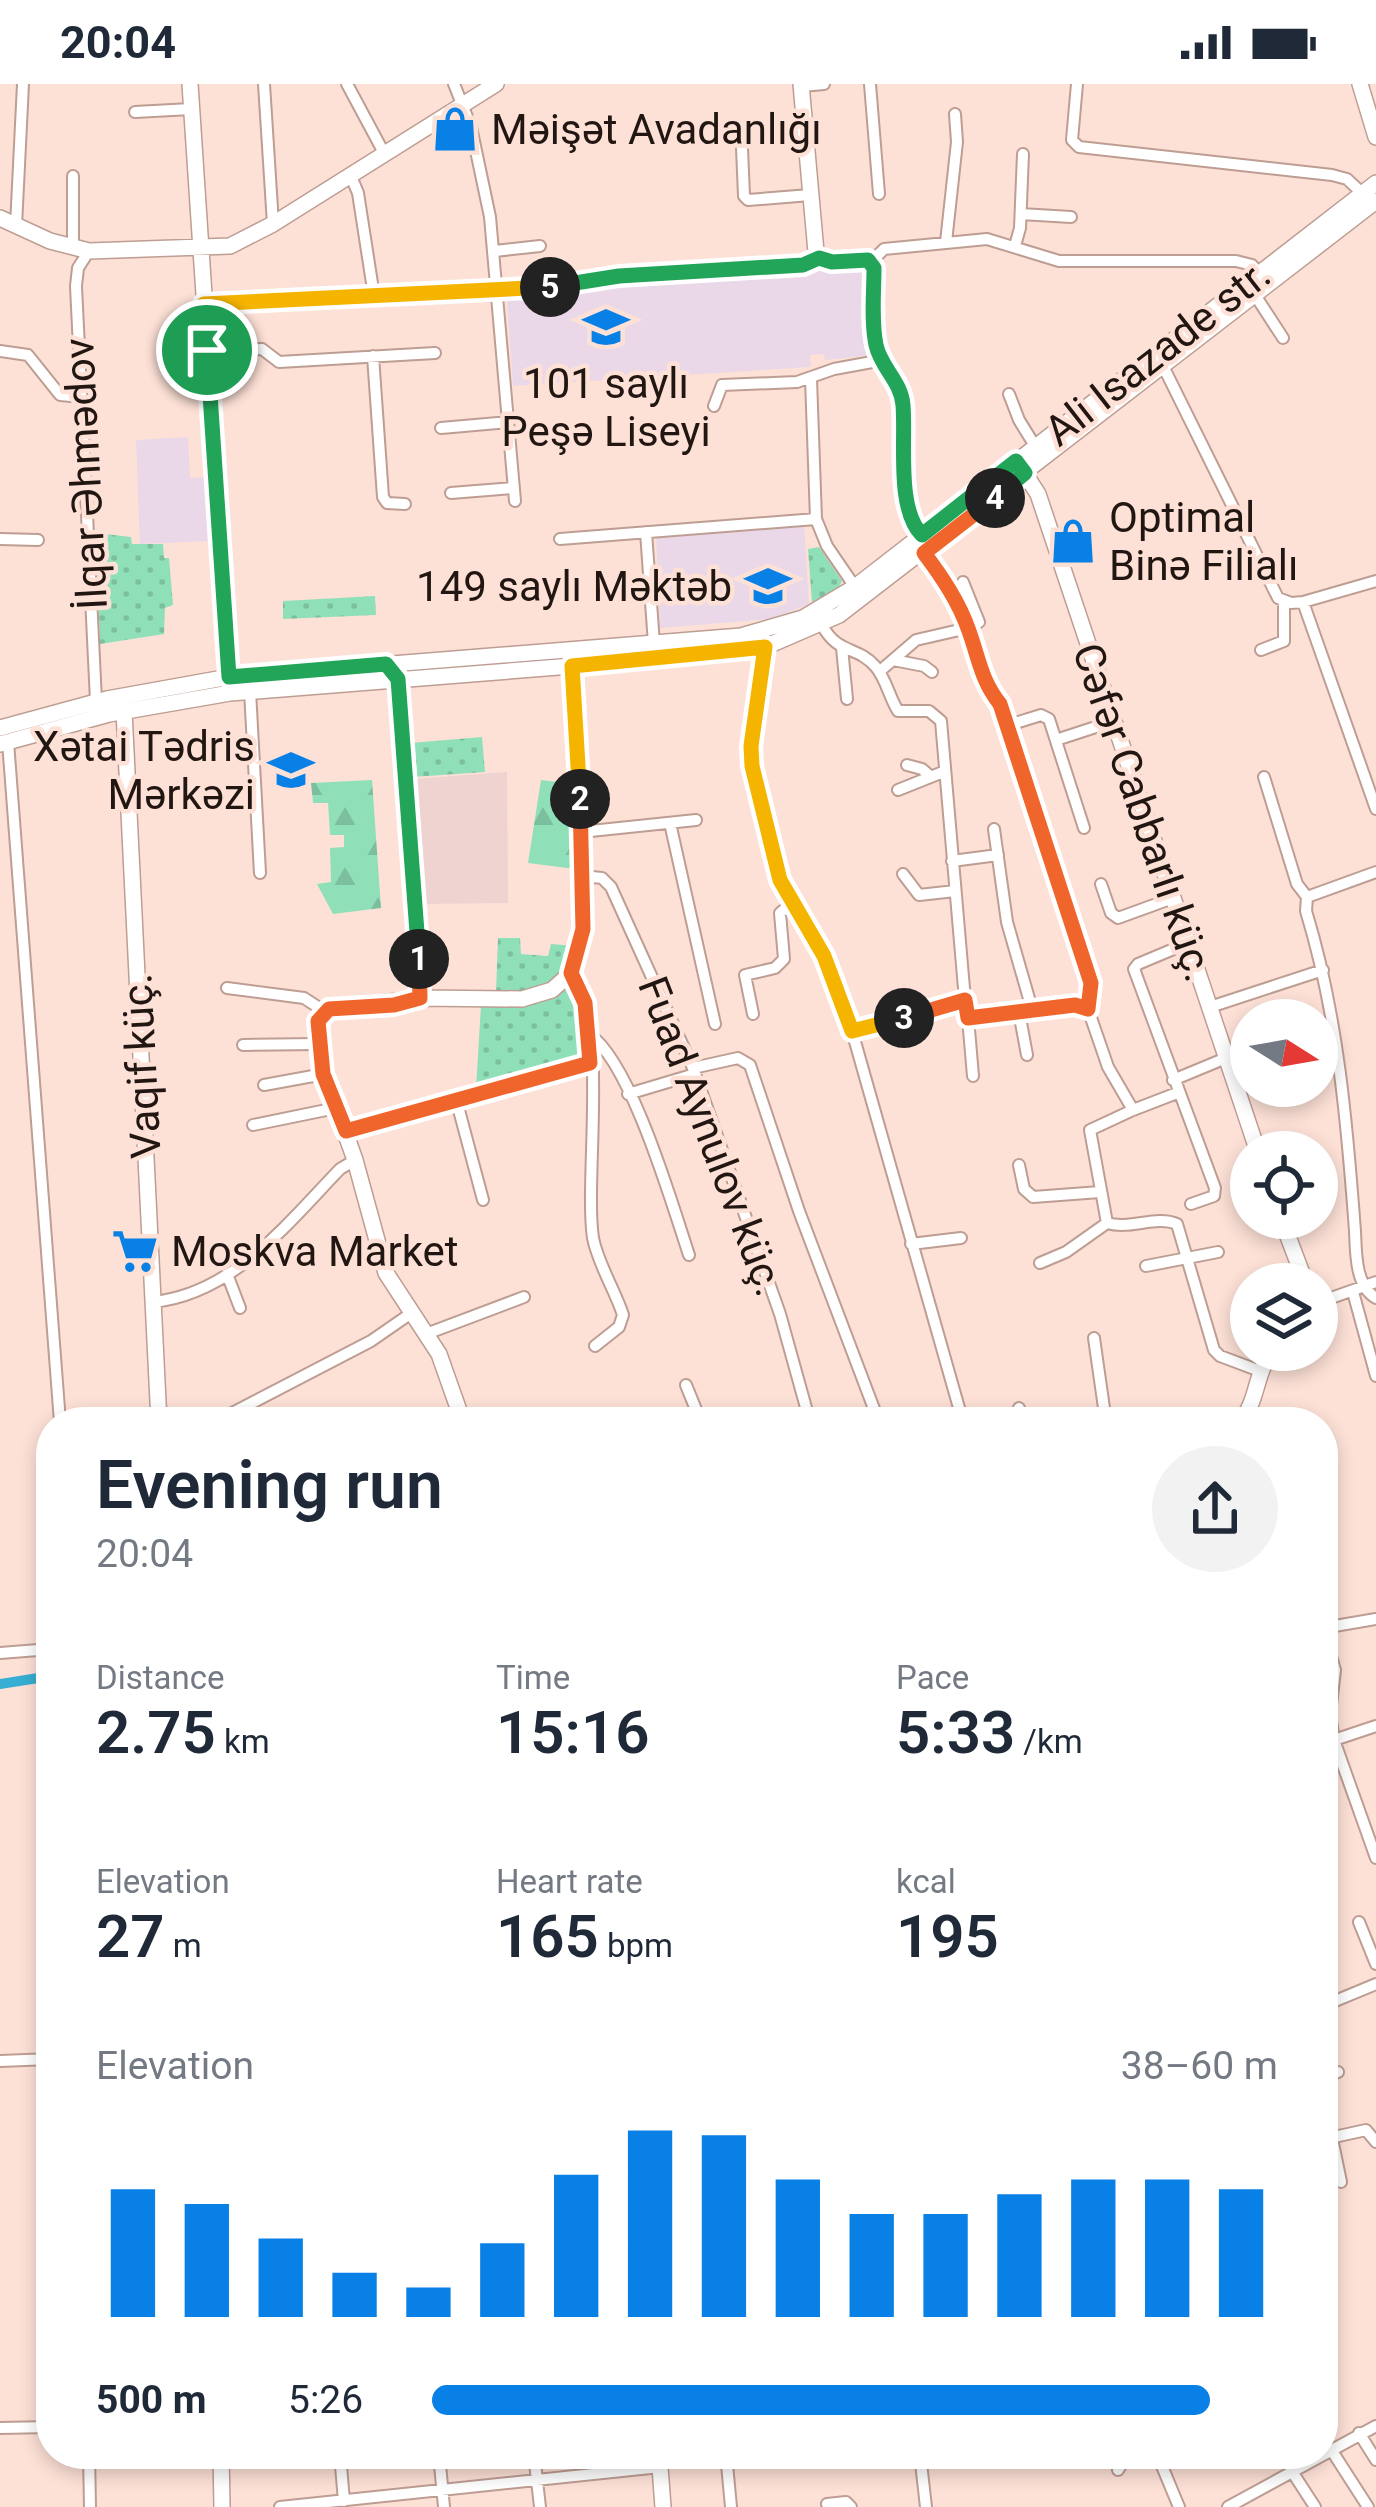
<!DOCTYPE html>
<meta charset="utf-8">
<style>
body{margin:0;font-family:Roboto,sans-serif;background:#f2f2f3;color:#1f2937;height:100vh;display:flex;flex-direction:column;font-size:45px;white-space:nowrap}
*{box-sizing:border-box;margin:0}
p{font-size:39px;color:#747a83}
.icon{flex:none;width:66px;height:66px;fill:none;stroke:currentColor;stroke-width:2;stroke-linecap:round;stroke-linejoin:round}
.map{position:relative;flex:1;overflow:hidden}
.panel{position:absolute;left:36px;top:1323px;width:1302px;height:1062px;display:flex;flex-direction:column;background:#fff;border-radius:48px;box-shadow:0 6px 18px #0003}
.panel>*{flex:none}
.needle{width:78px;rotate:101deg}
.fabs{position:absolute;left:1230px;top:915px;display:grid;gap:24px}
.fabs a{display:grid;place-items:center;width:108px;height:108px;border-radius:50%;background:#fff;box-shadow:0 6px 18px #0003;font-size:60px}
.pin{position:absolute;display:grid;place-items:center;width:102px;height:102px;color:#fff;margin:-51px;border:6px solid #fff;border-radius:50%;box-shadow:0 3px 12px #0007}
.km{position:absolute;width:60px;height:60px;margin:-30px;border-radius:50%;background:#222;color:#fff;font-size:33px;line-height:60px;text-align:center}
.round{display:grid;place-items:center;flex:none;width:126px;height:126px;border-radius:63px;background:#f2f2f3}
.summary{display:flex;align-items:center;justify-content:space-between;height:204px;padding:0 60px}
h1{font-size:66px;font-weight:600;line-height:90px}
.stats{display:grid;grid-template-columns:repeat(3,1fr);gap:18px;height:204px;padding:12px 60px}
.stats div{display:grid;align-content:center}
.stats b{font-size:60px;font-weight:600}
.stats small{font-size:33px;font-weight:400}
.stats p{font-size:33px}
.chart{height:336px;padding:24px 60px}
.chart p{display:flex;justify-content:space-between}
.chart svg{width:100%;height:216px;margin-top:12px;stroke:#0980e6;stroke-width:6}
ul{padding:0 60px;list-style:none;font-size:39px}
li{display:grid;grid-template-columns:192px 144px 1fr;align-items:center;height:90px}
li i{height:30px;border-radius:15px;background:#0980e6}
.status{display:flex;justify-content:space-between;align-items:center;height:84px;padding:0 60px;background:#fff;direction:ltr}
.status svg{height:33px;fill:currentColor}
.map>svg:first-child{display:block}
.education{fill:#ead8e8}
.medical{fill:#eed3d0}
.grass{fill:url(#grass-dots)}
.forest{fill:url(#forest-firs)}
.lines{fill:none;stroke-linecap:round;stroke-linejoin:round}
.canal{stroke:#37afd3;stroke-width:10}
.street-casing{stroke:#be9d92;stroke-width:14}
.secondary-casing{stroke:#be9d92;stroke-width:18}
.street{stroke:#fff;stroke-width:10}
.secondary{stroke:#fff;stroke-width:15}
.split-1-casing{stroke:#fff;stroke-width:24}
.split-2-casing{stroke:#fff;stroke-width:24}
.split-3-casing{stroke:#fff;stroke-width:24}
.split-4-casing{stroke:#fff;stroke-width:24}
.split-5-casing{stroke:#fff;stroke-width:24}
.split-6-casing{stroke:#fff;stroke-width:24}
.split-1{stroke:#22a559;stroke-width:15}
.split-2{stroke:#f0652b;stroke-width:15}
.split-3{stroke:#f5b400;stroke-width:15}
.split-4{stroke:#f0652b;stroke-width:15}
.split-5{stroke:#22a559;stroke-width:15}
.split-6{stroke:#f5b400;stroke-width:15}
.labels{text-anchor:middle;stroke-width:9;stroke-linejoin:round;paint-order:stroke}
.poi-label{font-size:42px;fill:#211611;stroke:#fde1d7;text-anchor:start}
.street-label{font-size:42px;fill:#211611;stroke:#fde1d7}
</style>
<div class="status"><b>20:04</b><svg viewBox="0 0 49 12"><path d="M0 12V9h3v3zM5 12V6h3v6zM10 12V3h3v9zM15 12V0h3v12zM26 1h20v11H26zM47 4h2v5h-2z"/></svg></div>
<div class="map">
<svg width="1376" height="2423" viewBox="0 0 1376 2423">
<defs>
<pattern id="grass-dots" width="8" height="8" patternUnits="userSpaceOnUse" patternTransform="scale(3)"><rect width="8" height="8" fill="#8fe0b9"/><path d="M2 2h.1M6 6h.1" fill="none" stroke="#7bbf9e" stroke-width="1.8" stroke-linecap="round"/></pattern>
<pattern id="forest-firs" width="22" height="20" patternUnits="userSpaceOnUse" patternTransform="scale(3)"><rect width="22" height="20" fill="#8fe0b9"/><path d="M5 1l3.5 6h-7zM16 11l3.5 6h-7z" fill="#7bbf9e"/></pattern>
</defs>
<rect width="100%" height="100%" fill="#fde1d7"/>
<path class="education" d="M868,183L873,271L825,276L824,270L810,271L811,283L513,302L507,215L589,208L598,199Z
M188,353L190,394L207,393L209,457L140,460L136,356Z
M804,440L809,520L771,535L660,544L656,450Z"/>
<path class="medical" d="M507,688L508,819L423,820L413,695Z"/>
<path class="grass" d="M96,449L131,453L132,460H163L164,474H169L173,521L165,524L164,550L100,560Z
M819,463L842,497L838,505L812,518L808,465Z
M375,512L376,531L283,535V517Z
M482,653L485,688L413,693L411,659Z
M498,854H520L521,870L548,872L551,860L575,862C563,904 536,909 496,909Z
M571,898L581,926L585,974L476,1005L481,921Z"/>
<path class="forest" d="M372,696L381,824L333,830L317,800L331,798L330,764L344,763V751H330L328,719H313L311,699Z
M541,696L574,700L575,785L528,779Z"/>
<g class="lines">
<path class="canal" d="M0,1600L51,1592"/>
<g class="street-casing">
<path id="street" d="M264,0L273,140
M347,0L384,69
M454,0L471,43L490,133L515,417
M870,0L879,110
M1077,0L1072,56L1079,63L1332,91L1347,95L1362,109
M802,2L824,0
M135,28L191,25
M742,64L744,112L748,116L810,111
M350,90L358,109L374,212
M1021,130L1071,133
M16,142L23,0
M946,158L957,58L955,30
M1015,162L1020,144L1023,70
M73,164V92
M89,167L78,184L76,202L96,617
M495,167L540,162
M871,178L884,165L987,155L1059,177H1236L1252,181L1258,188
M1255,211L1283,254
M204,220L499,206L619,192L803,181L819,174
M207,266L262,265L279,278L435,269
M0,267L28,271L60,311L82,313
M373,272L383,413L387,419L405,420
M1163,282L1278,514L1291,519L1303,518L1376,497
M811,295L816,435L827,462L855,503
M1009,310L1019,336L1035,362
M714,322L722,301L797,298L834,285L883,276
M441,344L509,338
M451,409L514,404
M646,448L654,560
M0,455L38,456
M560,455L816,435
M924,469C941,492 957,515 967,542C979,573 979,593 1000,620L1091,899L1088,925
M1303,518L1376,725
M822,541C838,571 856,561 875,582C886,594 889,613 898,627H929L941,637L965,916
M765,563L751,672L777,786L824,872L852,947L963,1338
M842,564L847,615
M1261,566L1284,557V518
M893,576L924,582L932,588
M880,587L916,556L968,544L979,538L963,498
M250,607L260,789
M1006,642L1041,631L1049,635L1084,744
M1056,656L1111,638
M8,658L60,1338
M907,681L922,685L930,692
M1264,693L1297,800L1307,813
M898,706L943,688
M670,739L715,940
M994,745L1007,838L1032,925
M581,748L696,736
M952,777L998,771
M903,790L919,811L955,807
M582,792L602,794L611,803L693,984L780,1230L810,1338
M1101,800L1111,829L1118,834L1173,814
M1307,813L1306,827C1338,932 1347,1039 1355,1147C1356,1168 1355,1202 1376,1214
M1307,813L1376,788
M1188,859L1138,880L1134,885L1215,1104L1214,1112L1191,1120
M571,889C610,934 584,1093 593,1154C598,1180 615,1206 623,1231L619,1243L595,1262
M227,904L304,914L324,927
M1210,923L1323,886
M1019,928L1027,971
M753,930L745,891L775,884L784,875L780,829L793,818
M968,934L973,992
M852,947L965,916L968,934L1075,921L1088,925L1108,983L1133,1026L1090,1046L1107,1139C1130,1146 1156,1131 1177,1140L1214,1266L1220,1272L1260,1287
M589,950C631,978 672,1120 689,1171
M243,961L318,960
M693,984L738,974L750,981L799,1127L879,1338
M1173,996L1226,974
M264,1001L324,990
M628,1010L695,990
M456,1015L483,1116
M1133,1026L1177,1009
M253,1041L336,1024
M346,1047L591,979
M1019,1081L1024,1105L1033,1113L1100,1108
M911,1160L961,1154
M1040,1179L1066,1168L1107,1139
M1146,1182L1218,1168
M227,1190L240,1224
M1353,1208L1376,1292
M152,1218C232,1211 288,1139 340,1085L355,1076
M1317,1219L1376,1198
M426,1250L524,1213
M1094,1254L1106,1338
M686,1301L701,1338
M1019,1324L1023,1338
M215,1338L371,1257L410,1230
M1323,1544L1376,1535
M1323,1545L1335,1586L1330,1630L1334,1656L1376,1774
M0,1569L51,1565
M1334,1656L1376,1642
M1359,1838L1376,1880
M1323,1922L1376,1900
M0,1977L51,1975
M1323,1993L1338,1988
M1323,2011L1341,2098
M1334,2053L1366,2046L1376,2058
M0,2344L51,2343
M1359,2349L1376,2376
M1332,2367L1368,2423
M89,2370L90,2423
M340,2370L344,2417
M439,2370L444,2423
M534,2370L540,2423
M726,2370L731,2423
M920,2370L926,2423
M1157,2370L1179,2423
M1118,2386L1128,2370
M1293,2389L1315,2423
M827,2420L846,2418L851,2423
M280,2423L660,2383
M1228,2423L1376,2342"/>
</g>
<g class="secondary-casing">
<path id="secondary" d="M190,0L230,602
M801,0L816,168L828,178L865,176L873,181L877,264L901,307L908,430L922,451
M1360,0L1376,53
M0,134L50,157L89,167L230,162L273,140L496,0
M1022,385L1038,410L1258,1068
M398,588L420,914L324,927L317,944L321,980L355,1076L386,1189L439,1270L463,1338
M124,627L159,1338
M0,644L107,615L229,593L741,552L803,534L855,503L1376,99
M0,660L109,630L230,609L699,572L765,563L839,531L1376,117
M420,914L522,915L552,906L571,889L583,845L572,574
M1281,1134L1306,1200
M1239,1338C1259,1319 1254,1287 1274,1266
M221,2370L222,2423
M659,2370L663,2423"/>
</g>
<use href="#street" class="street"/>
<use href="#secondary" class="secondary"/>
</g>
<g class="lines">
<g class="split-1-casing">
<path id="split-1" d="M207,266L229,593L386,580L398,595L419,875"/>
</g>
<g class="split-2-casing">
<path id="split-2" d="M419,875L420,914L394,921L329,925L318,937L323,990L346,1047L590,979L585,919L571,889L583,845L580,715"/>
</g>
<g class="split-3-casing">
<path id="split-3" d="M580,715L572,582L765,563L751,662L752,682L780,796L824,872L852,947L904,934"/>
</g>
<g class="split-4-casing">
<path id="split-4" d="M904,934L965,916L968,934L1075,921L1088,925L1091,899L1000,620C981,596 979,575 969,547C959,518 942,493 924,469L995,414"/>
</g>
<g class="split-5-casing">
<path id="split-5" d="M550,203L619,192L803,181L819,174L832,178L868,176L874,184C874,209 871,237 876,261C881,284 901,297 903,321C906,358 896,425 922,451L1016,377L1025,389L995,414"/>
</g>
<g class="split-6-casing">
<path id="split-6" d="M207,266L204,220L550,203"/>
</g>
<use href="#split-1" class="split-1"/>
<use href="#split-2" class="split-2"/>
<use href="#split-3" class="split-3"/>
<use href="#split-4" class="split-4"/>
<use href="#split-5" class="split-5"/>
<use href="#split-6" class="split-6"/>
</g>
<defs>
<g id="shop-bare" transform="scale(3.6)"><path d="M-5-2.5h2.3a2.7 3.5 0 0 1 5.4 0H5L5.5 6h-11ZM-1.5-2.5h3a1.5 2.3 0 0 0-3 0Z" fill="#0980e6" stroke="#fde1d7" stroke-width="2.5" paint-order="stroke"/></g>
<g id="university-bare" transform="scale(3.6)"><path d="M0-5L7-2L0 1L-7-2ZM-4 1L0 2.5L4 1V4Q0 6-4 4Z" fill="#0980e6" stroke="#fde1d7" stroke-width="2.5" paint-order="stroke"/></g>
<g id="school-bare" transform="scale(3.6)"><path d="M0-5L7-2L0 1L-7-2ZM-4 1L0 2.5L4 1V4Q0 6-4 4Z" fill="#0980e6" stroke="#fde1d7" stroke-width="2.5" paint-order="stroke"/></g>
<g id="supermarket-bare" transform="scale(3.6)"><path d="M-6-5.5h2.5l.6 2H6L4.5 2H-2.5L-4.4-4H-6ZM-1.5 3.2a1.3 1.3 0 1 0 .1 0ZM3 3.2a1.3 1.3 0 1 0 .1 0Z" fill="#0980e6" stroke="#fde1d7" stroke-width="2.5" paint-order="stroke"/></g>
</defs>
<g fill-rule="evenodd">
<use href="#shop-bare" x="455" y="45"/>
<use href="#university-bare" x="606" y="243"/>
<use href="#shop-bare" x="1073" y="457"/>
<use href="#school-bare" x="768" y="502"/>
<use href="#university-bare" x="291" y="686"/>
<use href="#supermarket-bare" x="135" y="1167"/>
</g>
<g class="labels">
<g class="poi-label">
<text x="491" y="60">Məişət Avadanlığı</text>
<text x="606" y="314" text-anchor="middle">101 saylı<tspan x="606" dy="48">Peşə Liseyi</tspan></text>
<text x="1109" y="448">Optimal<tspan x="1109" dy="48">Binə Filialı</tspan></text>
<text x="732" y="517" text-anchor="end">149 saylı Məktəb</text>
<text x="255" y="677" text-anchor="end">Xətai Tədris<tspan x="255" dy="48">Mərkəzi</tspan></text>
<text x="171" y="1182">Moskva Market</text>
</g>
<g class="street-label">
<text transform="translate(1157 268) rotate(-38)" y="15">Ali Isazade str.</text>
<text transform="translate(85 390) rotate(-93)" y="15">İlqar Əhmədov</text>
<text transform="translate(1144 728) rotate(71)" y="15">Cəfər Cabbarlı küç.</text>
<text transform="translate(141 982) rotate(-93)" y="15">Vaqif küç.</text>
<text transform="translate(712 1052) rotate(69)" y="15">Fuad Aynulov küç.</text>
</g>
</g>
</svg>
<div class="fabs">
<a><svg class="needle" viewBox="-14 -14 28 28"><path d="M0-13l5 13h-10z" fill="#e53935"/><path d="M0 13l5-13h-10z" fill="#747a83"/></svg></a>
<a><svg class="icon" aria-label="locate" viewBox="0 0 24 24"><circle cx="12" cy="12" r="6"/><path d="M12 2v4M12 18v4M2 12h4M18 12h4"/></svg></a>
<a><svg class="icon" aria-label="layers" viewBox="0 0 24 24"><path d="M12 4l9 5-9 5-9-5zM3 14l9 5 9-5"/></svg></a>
</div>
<div class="pin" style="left:207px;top:266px;background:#1e9e55"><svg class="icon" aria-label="arrive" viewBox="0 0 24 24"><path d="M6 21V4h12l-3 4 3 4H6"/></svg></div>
<b class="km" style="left:419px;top:875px">1</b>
<b class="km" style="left:580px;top:715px">2</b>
<b class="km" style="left:904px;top:934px">3</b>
<b class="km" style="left:995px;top:414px">4</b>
<b class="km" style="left:550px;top:203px">5</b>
<section class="panel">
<div class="summary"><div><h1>Evening run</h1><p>20:04</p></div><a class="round"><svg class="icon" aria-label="share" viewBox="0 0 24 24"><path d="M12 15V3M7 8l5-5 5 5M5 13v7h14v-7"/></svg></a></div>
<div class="stats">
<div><p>Distance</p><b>2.75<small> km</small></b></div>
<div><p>Time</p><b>15:16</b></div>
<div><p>Pace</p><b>5:33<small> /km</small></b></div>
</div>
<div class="stats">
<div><p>Elevation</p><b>27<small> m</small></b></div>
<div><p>Heart rate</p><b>165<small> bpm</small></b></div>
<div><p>kcal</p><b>195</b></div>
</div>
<div class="chart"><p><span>Elevation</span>38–60 m</p>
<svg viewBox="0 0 160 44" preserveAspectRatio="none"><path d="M5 44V18M15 44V21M25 44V28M35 44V35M45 44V38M55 44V29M65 44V15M75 44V6M85 44V7M95 44V16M105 44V23M115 44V23M125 44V19M135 44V16M145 44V16M155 44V18"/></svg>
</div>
<ul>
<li><b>500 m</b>5:26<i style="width:92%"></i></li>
</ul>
</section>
</div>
